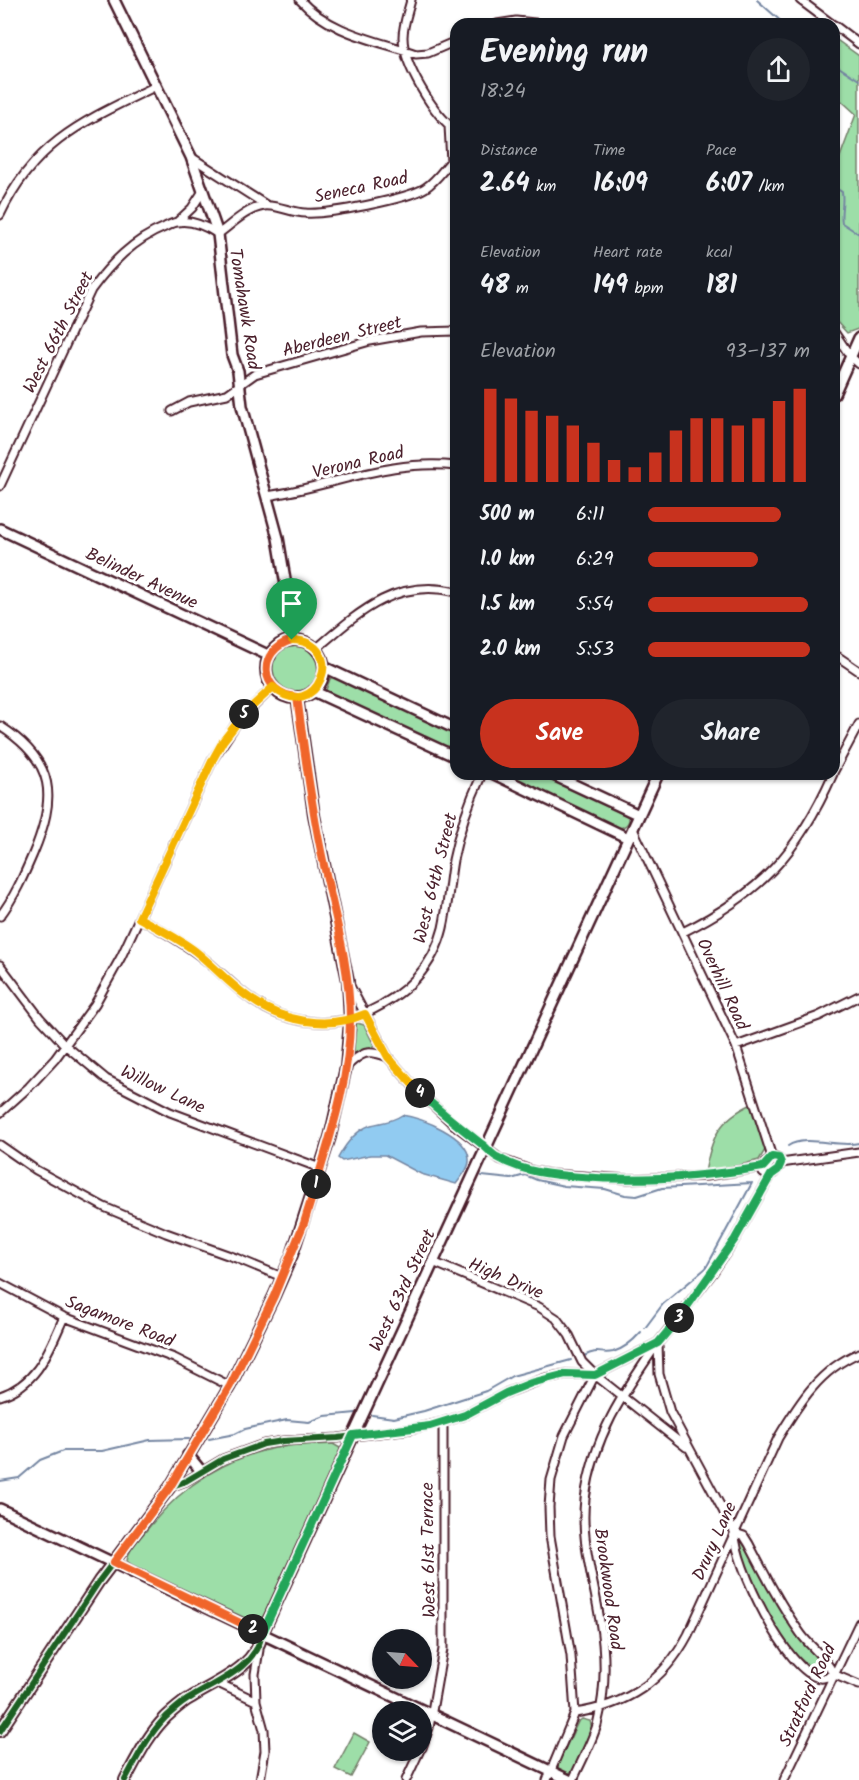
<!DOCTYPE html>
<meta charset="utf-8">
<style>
body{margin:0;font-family:Kalam,sans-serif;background:#20242c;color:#f1f3f6;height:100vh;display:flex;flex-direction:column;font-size:22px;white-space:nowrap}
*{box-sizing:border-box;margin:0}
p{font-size:20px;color:#9ea1a6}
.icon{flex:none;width:33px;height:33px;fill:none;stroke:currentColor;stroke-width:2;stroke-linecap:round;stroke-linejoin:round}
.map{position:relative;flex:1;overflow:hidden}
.side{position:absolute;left:450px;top:18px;width:390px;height:762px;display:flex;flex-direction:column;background:#171b24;border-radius:18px;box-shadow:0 2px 4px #0004}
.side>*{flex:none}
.needle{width:39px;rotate:115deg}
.tools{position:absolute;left:372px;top:1629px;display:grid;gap:12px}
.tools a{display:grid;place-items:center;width:60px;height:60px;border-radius:50%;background:#171b24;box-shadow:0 2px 4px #0004;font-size:30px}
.pin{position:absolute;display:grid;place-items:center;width:51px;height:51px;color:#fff;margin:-62px -26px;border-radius:50% 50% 50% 0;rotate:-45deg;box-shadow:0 0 6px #0007}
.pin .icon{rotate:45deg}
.km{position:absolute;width:30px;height:30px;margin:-15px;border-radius:50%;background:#222;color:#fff;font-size:16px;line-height:30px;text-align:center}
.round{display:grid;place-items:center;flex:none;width:63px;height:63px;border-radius:32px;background:#20242c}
.headline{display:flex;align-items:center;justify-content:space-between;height:102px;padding:0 30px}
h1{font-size:33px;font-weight:700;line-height:45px}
.stats{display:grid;grid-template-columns:repeat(3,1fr);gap:9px;height:102px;padding:6px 30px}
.stats div{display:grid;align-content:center}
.stats b{font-size:26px;font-weight:700}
.stats small{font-size:16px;font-weight:400}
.stats p{font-size:16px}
.chart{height:168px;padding:12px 30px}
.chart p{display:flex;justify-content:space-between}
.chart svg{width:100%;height:108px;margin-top:6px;stroke:#c8321e;stroke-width:6}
.action{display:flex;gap:12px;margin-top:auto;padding:12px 30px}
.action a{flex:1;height:69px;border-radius:36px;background:#c8321e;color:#fff;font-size:24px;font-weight:700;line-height:69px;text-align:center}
.action a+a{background:#20242c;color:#f1f3f6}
ul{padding:0 30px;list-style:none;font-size:20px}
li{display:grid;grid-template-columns:96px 72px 1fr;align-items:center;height:45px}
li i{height:15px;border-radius:8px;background:#c8321e}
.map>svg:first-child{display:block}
.green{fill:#9ddea8;stroke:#747e6a;stroke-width:1.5}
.water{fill:#91cbf1;stroke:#7586a2;stroke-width:1.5}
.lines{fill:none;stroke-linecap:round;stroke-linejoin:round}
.stream{stroke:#7586a2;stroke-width:2}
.street-casing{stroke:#4a1f2b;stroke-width:11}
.secondary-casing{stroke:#4a1f2b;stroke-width:14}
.street{stroke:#fff;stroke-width:7}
.secondary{stroke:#fff;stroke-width:9}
.cycleway-casing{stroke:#fff;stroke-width:10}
.cycleway{stroke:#1b5e20;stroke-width:6}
.split-1-casing{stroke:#fff;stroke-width:12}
.split-2-casing{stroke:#fff;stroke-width:12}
.split-3-casing{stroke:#fff;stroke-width:12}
.split-4-casing{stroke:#fff;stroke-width:12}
.split-5-casing{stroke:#fff;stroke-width:12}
.split-6-casing{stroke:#fff;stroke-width:12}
.split-1{stroke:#f0652b;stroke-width:8}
.split-2{stroke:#f0652b;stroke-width:8}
.split-3{stroke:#22a559;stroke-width:8}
.split-4{stroke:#22a559;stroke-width:8}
.split-5{stroke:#f5b400;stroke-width:8}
.split-6{stroke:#f5b400;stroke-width:8}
.labels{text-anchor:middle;stroke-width:6;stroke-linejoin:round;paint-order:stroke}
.street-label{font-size:18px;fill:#4a1f2b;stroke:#fff}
</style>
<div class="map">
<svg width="859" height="1780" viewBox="0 0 859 1780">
<rect width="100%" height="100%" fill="#fff"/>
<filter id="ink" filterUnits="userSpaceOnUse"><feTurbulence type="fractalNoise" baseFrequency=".0167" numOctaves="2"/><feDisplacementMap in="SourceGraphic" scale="12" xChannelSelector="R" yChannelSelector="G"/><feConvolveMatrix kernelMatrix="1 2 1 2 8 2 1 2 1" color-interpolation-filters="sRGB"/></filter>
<g filter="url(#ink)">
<path class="green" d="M834,38L859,56V327L858,329L847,333L834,319V173L856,114L834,94Z
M273 668a23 23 0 1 1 46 0a23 23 0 1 1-46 0Z
M334,676L456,732V752L329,693L326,690L330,679Z
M503,774H546L626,812C632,820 628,827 618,828Z
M357,1023L364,1025L374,1045L371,1048L354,1053L352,1051L354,1025Z
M752,1104L764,1144L765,1150L759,1160L718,1171L705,1173C711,1138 719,1119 752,1104Z
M333,1444L340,1448V1453L266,1612L259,1622H254L133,1566L127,1561C128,1549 143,1535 150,1526C183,1485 229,1455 282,1447C298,1444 316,1445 333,1444Z
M740,1538L797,1635L825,1666V1672L819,1673C773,1645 757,1588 737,1541Z
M582,1719L590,1721L592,1728L573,1770L569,1773H565L558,1768V1764L578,1722Z
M354,1733L370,1742L351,1777L335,1769Z"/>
<path class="water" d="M402,1115C422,1118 468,1136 469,1159C470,1168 461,1177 456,1184L421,1174L385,1155H370L342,1161L338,1158C345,1145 356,1130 371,1125C382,1122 392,1122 402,1115Z"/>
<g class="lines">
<path class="stream" d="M757,0L784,24
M834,64L859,80
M834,187L842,192C844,203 840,212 842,223L859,234
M788,1146C806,1134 836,1148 859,1143
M482,1176L511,1179L525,1175L537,1180L564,1186L605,1189L625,1195L637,1196L662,1188L752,1183
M645,1328L663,1304L706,1268L752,1183
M584,1356C599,1348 600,1355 613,1352C624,1349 633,1341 641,1332
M372,1415L394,1418L424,1411L486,1391L512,1376L571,1360
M209,1439L235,1434L245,1429L287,1420L309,1422L325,1416L356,1413
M0,1481L19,1478L40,1460L63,1451H102L150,1440L189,1439"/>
<g class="street-casing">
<path id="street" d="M300,0C330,33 376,40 416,54L428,53L456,41
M411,0C408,12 403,25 403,37C403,64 434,116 456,130
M800,0L832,24
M497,24L516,21L544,24
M834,25L859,44
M191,157L266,205
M0,215C35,140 87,120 156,86
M177,222L192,208L203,191
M834,332L850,356L859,364
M172,411L189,402L227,394L255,374L370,341L421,332L456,331
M0,486L91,290C111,263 133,240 165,227C169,225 174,222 178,222C191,220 207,227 218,234C232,224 246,209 264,206C275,204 293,213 305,213C327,215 407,199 425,188C436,181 443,170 451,161L449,126
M267,496C331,487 390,458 456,466
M316,649C358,613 396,577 456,592
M834,654L859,671
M0,726C56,762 57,797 33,854C24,875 14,898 0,916
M834,771L859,724
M633,829L736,1046L772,1157
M139,918C163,931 187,945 208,962C227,978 243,996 265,1008C295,1024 335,1028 366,1013C403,996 433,969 443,928C448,906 449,883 453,860C459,830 469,802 482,774
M683,932C760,894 798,853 833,774
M0,965L40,1018L65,1045L106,1079L170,1112L320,1168
M349,984L388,1057L417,1090L452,1123L500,1159L533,1171L550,1174L628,1179L706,1176L763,1167
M736,1046L819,1016L859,996
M346,1067C362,1052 367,1049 388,1057
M0,1113L29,1087L55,1059L95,1004L121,957L213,759L238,721L273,687
M0,1145L36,1170L104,1207L166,1233L236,1258L282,1277
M774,1157L780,1160V1166L774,1173L767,1175L763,1173C762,1165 767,1159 774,1157Z
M781,1163L859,1152
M433,1262L539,1307L556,1318L569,1335L582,1362L595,1375L686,1447
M0,1283L64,1317L174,1358L230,1386
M658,1343L659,1374L670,1412L735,1533C734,1563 787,1673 820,1678C824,1679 829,1676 833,1674L859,1685
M0,1396C38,1384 49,1350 64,1317
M170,1487L186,1481L223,1459L264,1444L283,1441L338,1438L412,1429L443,1422L465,1415L506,1393L546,1378L566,1374L595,1375L658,1343L714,1271L735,1239L771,1175
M735,1533L744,1536L749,1544C765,1575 781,1606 801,1634C811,1648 827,1658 833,1674
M259,1650L255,1674L256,1701L264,1730L265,1751L260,1780
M218,1683L256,1701
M575,1713C627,1705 663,1682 688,1635L778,1438C799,1403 820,1369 859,1353
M422,1748L429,1728L443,1649V1422
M406,1780L420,1750
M547,1780L575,1713L571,1656L550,1536L549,1507L551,1480L564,1436L595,1375
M573,1780C581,1762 591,1744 597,1725C606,1691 606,1656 600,1621C594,1580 580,1541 585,1499C593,1437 623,1393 658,1343
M784,1780L859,1623"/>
</g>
<g class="secondary-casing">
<path id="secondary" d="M114,0L191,157L218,234L232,355L238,371L242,406L278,538L287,591L292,640
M834,394L859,338
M0,529L270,656
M266 669a29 29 0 1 1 58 0a29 29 0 1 1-58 0Z
M324,667L456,729
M313,691L456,757
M494,774L628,838
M551,774L639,815
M188,1455L201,1471
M0,1509L569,1780
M0,1731L99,1581L170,1487L230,1386L274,1296L292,1255L330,1137L346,1067L350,1021L348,981L314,815L297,697
M125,1780C137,1758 148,1735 166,1717C174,1710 182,1702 192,1697C218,1681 256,1667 262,1634L658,774"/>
</g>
<use href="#street" class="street"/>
<use href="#secondary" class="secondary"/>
<g class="cycleway-casing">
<path id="cycleway" d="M170,1487L186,1481L223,1459L264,1444L283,1441L338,1438L412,1429L443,1422L465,1415L506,1393L546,1378L566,1374L595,1375L658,1343L714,1271L735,1239L771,1175
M0,1731L99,1581L170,1487L230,1386L274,1296L292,1255L330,1137L346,1067L350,1021L348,981L314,815L297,697
M125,1780C137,1758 148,1735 166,1717C174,1710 182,1702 192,1697C218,1681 256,1667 262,1634"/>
</g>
<use href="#cycleway" class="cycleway"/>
</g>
</g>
<g class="lines" filter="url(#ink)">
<g class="split-1-casing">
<path id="split-1" d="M292,640C256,650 259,694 297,697C304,747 310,797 320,846C331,903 350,962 350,1020C350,1076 332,1131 316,1184"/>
</g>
<g class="split-2-casing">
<path id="split-2" d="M253,1629L114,1562L170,1487L230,1386L274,1296L304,1223L316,1184"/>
</g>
<g class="split-3-casing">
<path id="split-3" d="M253,1629L262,1634L353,1435L430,1426L465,1415L506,1393L531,1383L566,1374L595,1375L658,1343L679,1318"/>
</g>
<g class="split-4-casing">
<path id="split-4" d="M420,1093C440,1112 461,1128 483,1145C488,1149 491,1154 497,1157C522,1172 552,1175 581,1177C643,1182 702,1177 763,1167L772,1157L779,1158L781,1163L778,1170L771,1175L735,1239L679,1318"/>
</g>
<g class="split-5-casing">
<path id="split-5" d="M244,714L223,741L213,759L139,918C158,928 178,938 195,951C214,966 231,986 251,999C283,1022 328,1030 365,1014L388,1057L420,1093"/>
</g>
<g class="split-6-casing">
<path id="split-6" d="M244,714L273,687C316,726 351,642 292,640"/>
</g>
<use href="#split-1" class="split-1"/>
<use href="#split-2" class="split-2"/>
<use href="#split-3" class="split-3"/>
<use href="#split-4" class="split-4"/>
<use href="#split-5" class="split-5"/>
<use href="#split-6" class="split-6"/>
</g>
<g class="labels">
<g class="street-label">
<text transform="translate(361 187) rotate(-12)" y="6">Seneca Road</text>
<text transform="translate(245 309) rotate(81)" y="6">Tomahawk Road</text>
<text transform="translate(58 332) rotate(-63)" y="6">West 66th Street</text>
<text transform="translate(342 336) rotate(-14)" y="6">Aberdeen Street</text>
<text transform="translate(358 462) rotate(-13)" y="6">Verona Road</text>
<text transform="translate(142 578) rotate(25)" y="6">Belinder Avenue</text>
<text transform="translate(435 878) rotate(-76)" y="6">West 64th Street</text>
<text transform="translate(723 984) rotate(65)" y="6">Overhill Road</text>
<text transform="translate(163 1089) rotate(25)" y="6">Willow Lane</text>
<text transform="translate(506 1278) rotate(23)" y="6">High Drive</text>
<text transform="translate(402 1290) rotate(-65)" y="6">West 63rd Street</text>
<text transform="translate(120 1321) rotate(21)" y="6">Sagamore Road</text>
<text transform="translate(714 1541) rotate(-66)" y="6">Drury Lane</text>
<text transform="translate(428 1550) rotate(-91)" y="6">West 61st Terrace</text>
<text transform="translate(609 1589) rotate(82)" y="6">Brookwood Road</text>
<text transform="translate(807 1695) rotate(-65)" y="6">Stratford Road</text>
</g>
</g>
</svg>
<div class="tools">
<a><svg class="needle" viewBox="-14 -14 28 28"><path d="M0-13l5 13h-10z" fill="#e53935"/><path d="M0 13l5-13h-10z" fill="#9ea1a6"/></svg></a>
<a><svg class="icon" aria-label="layers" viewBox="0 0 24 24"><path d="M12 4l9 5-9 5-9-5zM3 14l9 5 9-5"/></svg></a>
</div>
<div class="pin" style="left:292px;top:640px;background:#1e9e55"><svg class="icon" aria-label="arrive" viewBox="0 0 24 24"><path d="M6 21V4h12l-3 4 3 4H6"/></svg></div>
<b class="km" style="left:316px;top:1184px">1</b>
<b class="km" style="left:253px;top:1629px">2</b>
<b class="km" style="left:679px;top:1318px">3</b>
<b class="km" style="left:420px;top:1093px">4</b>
<b class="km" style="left:244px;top:714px">5</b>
<section class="side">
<div class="headline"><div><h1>Evening run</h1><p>18:24</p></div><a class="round"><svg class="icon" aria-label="share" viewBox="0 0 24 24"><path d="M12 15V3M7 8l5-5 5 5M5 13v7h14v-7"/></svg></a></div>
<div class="stats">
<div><p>Distance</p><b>2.64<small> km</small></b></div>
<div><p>Time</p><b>16:09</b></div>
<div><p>Pace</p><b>6:07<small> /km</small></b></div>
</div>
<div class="stats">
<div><p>Elevation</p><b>48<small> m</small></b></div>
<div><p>Heart rate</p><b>149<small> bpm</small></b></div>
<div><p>kcal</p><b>181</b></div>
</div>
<div class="chart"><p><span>Elevation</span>93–137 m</p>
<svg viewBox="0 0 160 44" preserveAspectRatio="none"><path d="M5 44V6M15 44V10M25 44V15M35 44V17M45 44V21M55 44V28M65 44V35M75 44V38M85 44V32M95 44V23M105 44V18M115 44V18M125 44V21M135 44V18M145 44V11M155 44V6"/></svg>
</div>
<ul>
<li><b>500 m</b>6:11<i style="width:82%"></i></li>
<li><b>1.0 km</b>6:29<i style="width:68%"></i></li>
<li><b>1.5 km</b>5:54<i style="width:99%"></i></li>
<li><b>2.0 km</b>5:53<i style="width:100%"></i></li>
</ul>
<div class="action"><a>Save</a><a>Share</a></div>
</section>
</div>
